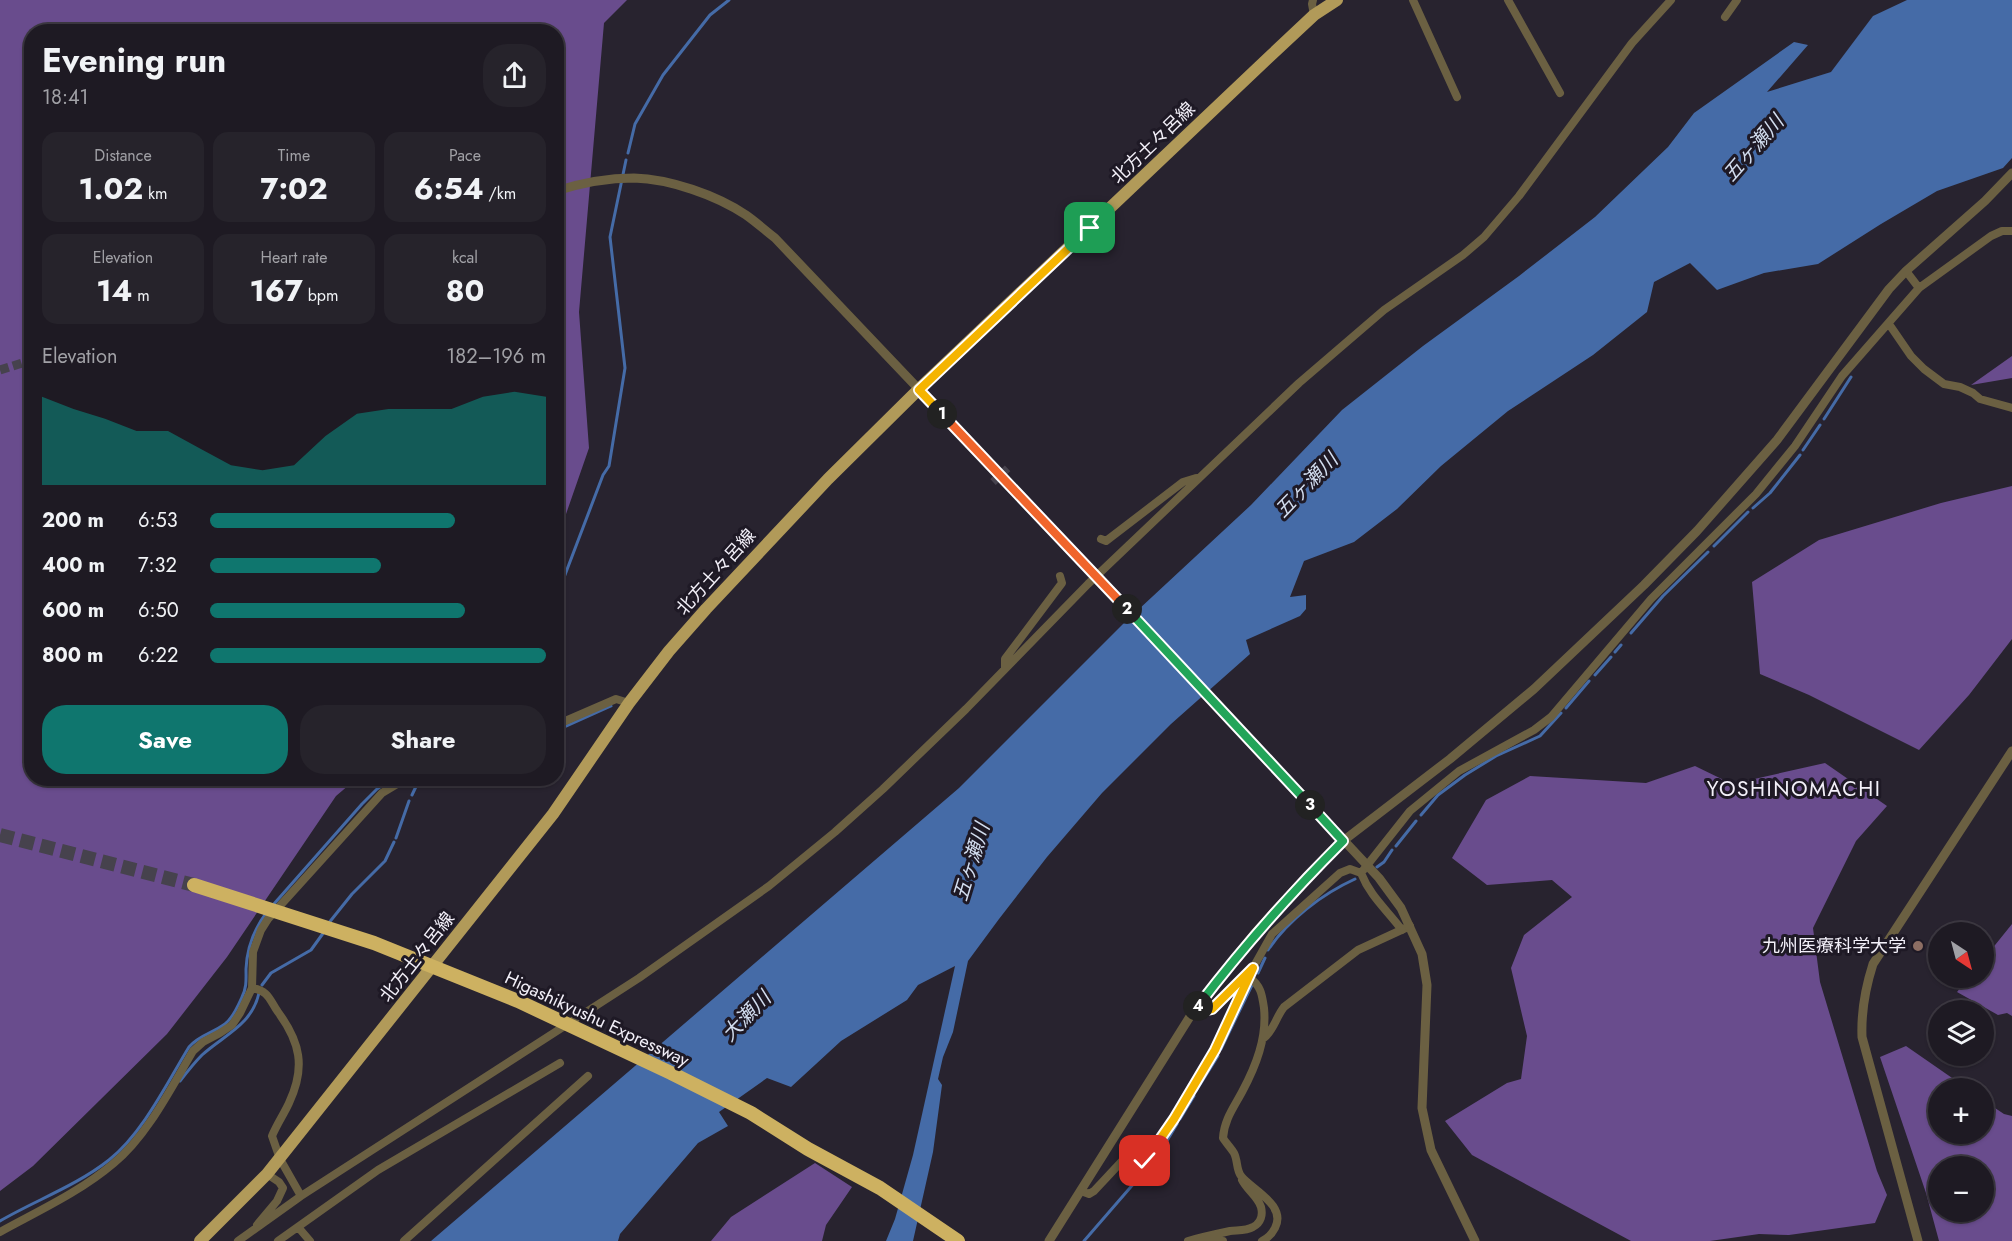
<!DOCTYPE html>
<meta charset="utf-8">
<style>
body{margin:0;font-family:Jost,"Noto Sans JP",sans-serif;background:#26232b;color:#f1f3f6;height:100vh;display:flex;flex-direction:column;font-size:22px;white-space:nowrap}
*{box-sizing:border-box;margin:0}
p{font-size:20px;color:#a1a1a6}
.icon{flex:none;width:33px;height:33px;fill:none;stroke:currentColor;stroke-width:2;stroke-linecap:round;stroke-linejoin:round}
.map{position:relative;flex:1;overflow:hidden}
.side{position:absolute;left:24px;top:24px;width:540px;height:762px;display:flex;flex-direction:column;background:#1e1a23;border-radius:24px;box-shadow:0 2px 4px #0004,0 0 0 2px #3c3841}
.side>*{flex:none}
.needle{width:39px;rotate:144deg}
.tools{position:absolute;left:1928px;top:922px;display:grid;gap:12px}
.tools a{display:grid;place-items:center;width:66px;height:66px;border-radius:50%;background:#1e1a23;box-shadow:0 2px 4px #0004,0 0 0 2px #3c3841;font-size:30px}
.pin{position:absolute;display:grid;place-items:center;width:51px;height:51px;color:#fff;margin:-26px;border-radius:12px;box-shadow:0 3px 9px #0006}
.km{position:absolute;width:30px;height:30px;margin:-15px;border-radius:50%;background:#222;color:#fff;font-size:16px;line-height:30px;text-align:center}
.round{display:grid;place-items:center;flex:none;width:63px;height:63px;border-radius:24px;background:#26232b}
.head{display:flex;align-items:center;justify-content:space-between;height:102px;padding:0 18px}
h1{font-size:33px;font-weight:700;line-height:45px}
.metrics{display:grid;grid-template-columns:repeat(3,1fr);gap:9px;height:102px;padding:6px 18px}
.metrics div{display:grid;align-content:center;border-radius:15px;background:#26232b;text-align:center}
.metrics b{font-size:30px;font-weight:700}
.metrics small{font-size:16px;font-weight:400}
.metrics p{font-size:16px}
.chart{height:168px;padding:12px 18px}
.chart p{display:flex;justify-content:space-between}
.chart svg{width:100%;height:108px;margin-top:6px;fill:#0f766e;opacity:.7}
.cta{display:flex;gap:12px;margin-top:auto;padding:12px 18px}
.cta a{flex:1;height:69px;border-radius:24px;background:#0f766e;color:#fff;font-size:24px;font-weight:700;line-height:69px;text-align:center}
.cta a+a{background:#26232b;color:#f1f3f6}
ul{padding:0 18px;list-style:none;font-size:20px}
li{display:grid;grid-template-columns:96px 72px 1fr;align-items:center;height:45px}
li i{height:15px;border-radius:8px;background:#0f766e}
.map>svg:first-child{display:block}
.forest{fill:#694c8d;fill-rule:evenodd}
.water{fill:#456ba7}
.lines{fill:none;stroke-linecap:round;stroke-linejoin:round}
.stream{stroke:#456ba7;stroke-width:3}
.minor-tunnel{stroke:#46424d;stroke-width:8;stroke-dasharray:8 4;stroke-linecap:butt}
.tertiary-tunnel{stroke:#46424d;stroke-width:9;stroke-dasharray:9 4.5;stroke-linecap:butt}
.motorway-tunnel{stroke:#46424d;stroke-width:14;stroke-dasharray:14 7;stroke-linecap:butt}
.minor{stroke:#6b6042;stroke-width:8}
.tertiary{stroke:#6b6042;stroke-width:9}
.primary{stroke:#b19a59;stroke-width:12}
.motorway{stroke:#cdb161;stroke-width:14}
.split-1-casing{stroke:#fff;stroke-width:12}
.split-2-casing{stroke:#fff;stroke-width:12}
.split-3-casing{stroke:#fff;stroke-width:12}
.split-4-casing{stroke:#fff;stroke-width:12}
.split-5-casing{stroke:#fff;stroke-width:12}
.split-1{stroke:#f5b400;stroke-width:8}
.split-2{stroke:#f0652b;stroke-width:8}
.split-3{stroke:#22a559;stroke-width:8}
.split-4{stroke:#22a559;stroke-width:8}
.split-5{stroke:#f5b400;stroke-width:8}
.education-dot{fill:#8d6e63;stroke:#1e1925;stroke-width:2}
.labels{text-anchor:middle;stroke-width:6;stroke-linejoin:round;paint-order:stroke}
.street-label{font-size:18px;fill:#f3f0f9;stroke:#1e1925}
.poi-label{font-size:18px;fill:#f3f0f9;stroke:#1e1925;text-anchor:end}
.water-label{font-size:20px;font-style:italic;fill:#d2ddef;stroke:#1e1925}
.quarter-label{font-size:21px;letter-spacing:1.5px;fill:#f3f0f9;stroke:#1e1925}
</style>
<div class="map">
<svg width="2012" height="1241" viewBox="0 0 2012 1241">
<rect width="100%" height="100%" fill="#28232f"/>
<path class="forest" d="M0,0H627L604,23L579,312L589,448L557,540L556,32H32V778L356,779L336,796L227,957L167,1034L33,1166L0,1191Z
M2012,356V378L1971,385Z
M2012,486V639L1969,695L1919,750L1809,695L1760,674L1752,582L1819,540L1941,503Z
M1825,763L1887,806L1856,841L1813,928L1820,982L1877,1171L1887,1195L1875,1223L1789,1235L1759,1234L1710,1241H1631L1472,1155L1445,1121L1507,1083L1521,1079L1527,1036L1511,968L1524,935L1572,897L1552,880L1487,885L1452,858L1486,800L1530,776L1646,783L1695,766L1732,784Z
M2012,924V1016L2007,1013L1998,1015L1957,992L1968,978H1983V960Z
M1906,1046L1968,1089H1938V1134H1983V1100L2004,1114L2012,1116V1241H1939L1926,1193L1880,1057ZM1938,1167H1983V1212H1938Z
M815,1163L852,1187L826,1225L822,1241H711L731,1217Z"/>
<path class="water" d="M1907,0H2012V158L2003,168L1937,191L1881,224L1818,264L1764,273L1717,290L1690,263L1654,282L1647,312L1593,355L1508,411L1441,466L1397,509L1354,542L1304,561L1290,597L1306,595V609L1300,616L1246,640L1250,654L1171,724L1102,793L1047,857L999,919L968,961L953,1032L943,1057L938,1079L942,1085L933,1152L913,1241H886L895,1219L913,1155L955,966L918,985L907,1000L841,1041L791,1087L767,1078L719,1112L728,1126L698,1143L620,1234L618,1241H431L959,788L1124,623L1251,505L1342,410L1423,346L1519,276L1595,217L1668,147L1694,113L1794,42L1808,45L1767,92L1831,72L1873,16Z"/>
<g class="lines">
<path class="stream" d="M628,153L635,124L663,75L710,15L729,0
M1824,419L1851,377
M1803,450L1820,425
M1753,508L1770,493L1800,455
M1714,546L1748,512
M556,605L560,588L603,475L609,466L625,368L610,237L626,160
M1631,633L1663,596L1708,552
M1615,652L1621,645
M1595,675L1611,657
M1566,708L1589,681
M562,728L611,706
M556,731H557
M412,795L420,778
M1421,815L1438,795L1465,775L1496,756L1540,736L1561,713
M396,838L409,801
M1396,846L1416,821
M1377,867L1384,862L1392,850
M273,905L362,804L377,789L393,778
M328,924L352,894L385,861L394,842
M1268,950C1288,920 1322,894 1355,879
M1258,973L1265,958
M262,985L271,973L311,950L324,932
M1221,1049L1252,985
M180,1081C187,1072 194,1063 202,1055C224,1035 252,1025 259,993
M1196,1091L1218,1056
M1180,1119L1194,1096
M1159,1154L1177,1124
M0,1221C36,1200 76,1186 109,1160C143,1133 167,1083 189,1047C199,1035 213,1033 225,1024C233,1018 238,1006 242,997C247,987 246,979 246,969C247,948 254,929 267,912
M1084,1241L1155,1159"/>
<path class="minor-tunnel" d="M993,482L1008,468"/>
<path class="tertiary-tunnel" d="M0,370L32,360"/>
<path class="motorway-tunnel" d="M0,835L194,885"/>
<path class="minor" d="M1313,0L1312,4L1314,15
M1413,0L1457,97
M1508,0L1560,93
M1725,17L1737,0
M1906,271L1919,288
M1889,324L1911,356L1924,369L1944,384L1960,387L1973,393L1980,399L2012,408
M1101,539L1106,541L1183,482L1196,478
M1005,668V659L1062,583L1060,576
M556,725L616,699L629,703
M1361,873C1370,896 1387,910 1402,930
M1249,977C1261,986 1262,994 1264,1008C1267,1038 1256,1066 1242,1092C1234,1107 1224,1120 1223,1138C1226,1143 1231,1148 1234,1153C1238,1161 1236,1169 1241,1176C1252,1190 1287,1205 1275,1228C1272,1234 1268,1238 1262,1241
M252,988C269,991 269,999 278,1012C300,1042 306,1067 289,1103C284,1114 277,1124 272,1136L280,1159L301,1196
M1196,1007L1204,1011L1212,1009L1252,969
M1264,1038C1274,1030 1276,1017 1284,1007L1358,950L1410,926
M1134,1174L1152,1154L1215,1050L1253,968L1272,934L1340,873L1350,869L1361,873L1410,811L1459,771L1534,730L1551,717L1651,599L1756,494L1795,446L1842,376L1919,288L1991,236L2002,231H2012
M1081,1191L1089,1194L1094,1191L1123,1160L1145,1161
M257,1225L277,1201L283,1188L279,1182L267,1174
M298,1227L310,1241
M0,1232C38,1211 80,1192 114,1163C147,1136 171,1088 193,1051L203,1042L220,1033L232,1025L240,1013L252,988L253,952L261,930L268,919L382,793L407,778
M238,1241L301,1196L639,978L769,886L835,832L883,789L966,709L1088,584L1299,383L1384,310L1463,255L1484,237L1519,196L1632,43L1671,0
M278,1241L378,1170L560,1063
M404,1241L588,1076
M1188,1241C1202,1237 1216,1234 1230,1231C1237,1230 1246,1231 1253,1227C1261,1223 1263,1215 1261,1207C1258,1197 1247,1190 1242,1180
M1202,1241H1223"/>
<path class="tertiary" d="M556,191C581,183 608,178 634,178C670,179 716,195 746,215C756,222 766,231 775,238L1088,567L1379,878L1401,908L1422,954L1427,985L1422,1108L1431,1150L1475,1241
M1049,1241L1196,1007L1255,933L1297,887L1343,841L1450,759L1534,689L1644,585L1697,531L1777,440L1889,289L1906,271L1985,201L2012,173
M1918,1241L1862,1037C1861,1011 1865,989 1873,964L2012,751"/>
<path class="primary" d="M200,1241L267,1174L553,814L629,703L669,651L706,609L828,479L919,389L1266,60L1314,15L1337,0"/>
<path class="motorway" d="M194,885L374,943L518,1001L671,1073L751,1113L808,1149L880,1188L958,1241"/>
</g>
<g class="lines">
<g class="split-1-casing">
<path id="split-1" d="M942,414L919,390L1090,228"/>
</g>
<g class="split-2-casing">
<path id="split-2" d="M942,414L1127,609"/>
</g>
<g class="split-3-casing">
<path id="split-3" d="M1127,609L1310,805"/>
</g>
<g class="split-4-casing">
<path id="split-4" d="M1198,1006C1243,947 1291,893 1343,841L1310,805"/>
</g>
<g class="split-5-casing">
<path id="split-5" d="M1145,1161L1174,1119L1215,1050L1253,968L1212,1009L1203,1011L1197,1007L1198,1006"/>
</g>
<use href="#split-1" class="split-1"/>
<use href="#split-2" class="split-2"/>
<use href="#split-3" class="split-3"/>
<use href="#split-4" class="split-4"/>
<use href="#split-5" class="split-5"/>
</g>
<circle class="education-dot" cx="1918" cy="946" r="6"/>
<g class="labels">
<g class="street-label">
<text transform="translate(1153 143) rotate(-44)" y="6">北方土々呂線</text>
<text transform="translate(716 572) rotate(-48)" y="6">北方土々呂線</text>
<text transform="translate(417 957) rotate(-52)" y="6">北方土々呂線</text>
<text transform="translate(597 1019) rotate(25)" y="6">Higashikyushu Expressway</text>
</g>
<g class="poi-label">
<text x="1906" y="952">九州医療科学大学</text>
</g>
<g class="water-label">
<text transform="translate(1753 148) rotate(-49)" y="7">五ヶ瀬川</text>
<text transform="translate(1306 485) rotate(-46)" y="7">五ヶ瀬川</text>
<text transform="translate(971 862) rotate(-73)" y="7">五ヶ瀬川</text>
<text transform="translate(746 1016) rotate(-46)" y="7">大瀬川</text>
</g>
<g class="quarter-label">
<text x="1794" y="796">YOSHINOMACHI</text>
</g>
</g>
</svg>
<div class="tools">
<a><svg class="needle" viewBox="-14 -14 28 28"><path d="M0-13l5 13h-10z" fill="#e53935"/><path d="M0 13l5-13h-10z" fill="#a1a1a6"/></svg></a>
<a><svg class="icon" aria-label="layers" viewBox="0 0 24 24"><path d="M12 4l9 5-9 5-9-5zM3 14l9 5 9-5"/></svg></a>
<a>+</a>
<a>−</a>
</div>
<div class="pin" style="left:1090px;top:228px;background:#1e9e55"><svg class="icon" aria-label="arrive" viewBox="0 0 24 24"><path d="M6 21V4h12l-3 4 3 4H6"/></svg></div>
<div class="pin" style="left:1145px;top:1161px;background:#d93025"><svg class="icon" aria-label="check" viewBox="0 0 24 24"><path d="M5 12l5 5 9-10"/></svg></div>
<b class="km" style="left:942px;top:414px">1</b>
<b class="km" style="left:1127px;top:609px">2</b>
<b class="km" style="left:1310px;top:805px">3</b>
<b class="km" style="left:1198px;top:1006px">4</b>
<section class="side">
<div class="head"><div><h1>Evening run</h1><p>18:41</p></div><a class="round"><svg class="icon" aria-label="share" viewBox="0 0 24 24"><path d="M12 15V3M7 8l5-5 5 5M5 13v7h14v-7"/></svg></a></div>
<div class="metrics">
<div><p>Distance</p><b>1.02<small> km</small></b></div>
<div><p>Time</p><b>7:02</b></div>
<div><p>Pace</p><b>6:54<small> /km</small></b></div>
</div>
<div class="metrics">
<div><p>Elevation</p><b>14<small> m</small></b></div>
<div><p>Heart rate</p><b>167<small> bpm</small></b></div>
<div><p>kcal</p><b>80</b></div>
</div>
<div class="chart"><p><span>Elevation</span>182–196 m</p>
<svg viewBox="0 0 160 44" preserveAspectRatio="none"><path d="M0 44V8L10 13L20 17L30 22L40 22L50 29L60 36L70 38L80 36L90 24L100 15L110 13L120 13L130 13L140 8L150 6L160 8V44z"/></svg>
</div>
<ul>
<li><b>200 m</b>6:53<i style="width:73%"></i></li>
<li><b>400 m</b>7:32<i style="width:51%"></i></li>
<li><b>600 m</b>6:50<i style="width:76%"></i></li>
<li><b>800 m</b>6:22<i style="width:100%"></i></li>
</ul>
<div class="cta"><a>Save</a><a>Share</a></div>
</section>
</div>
